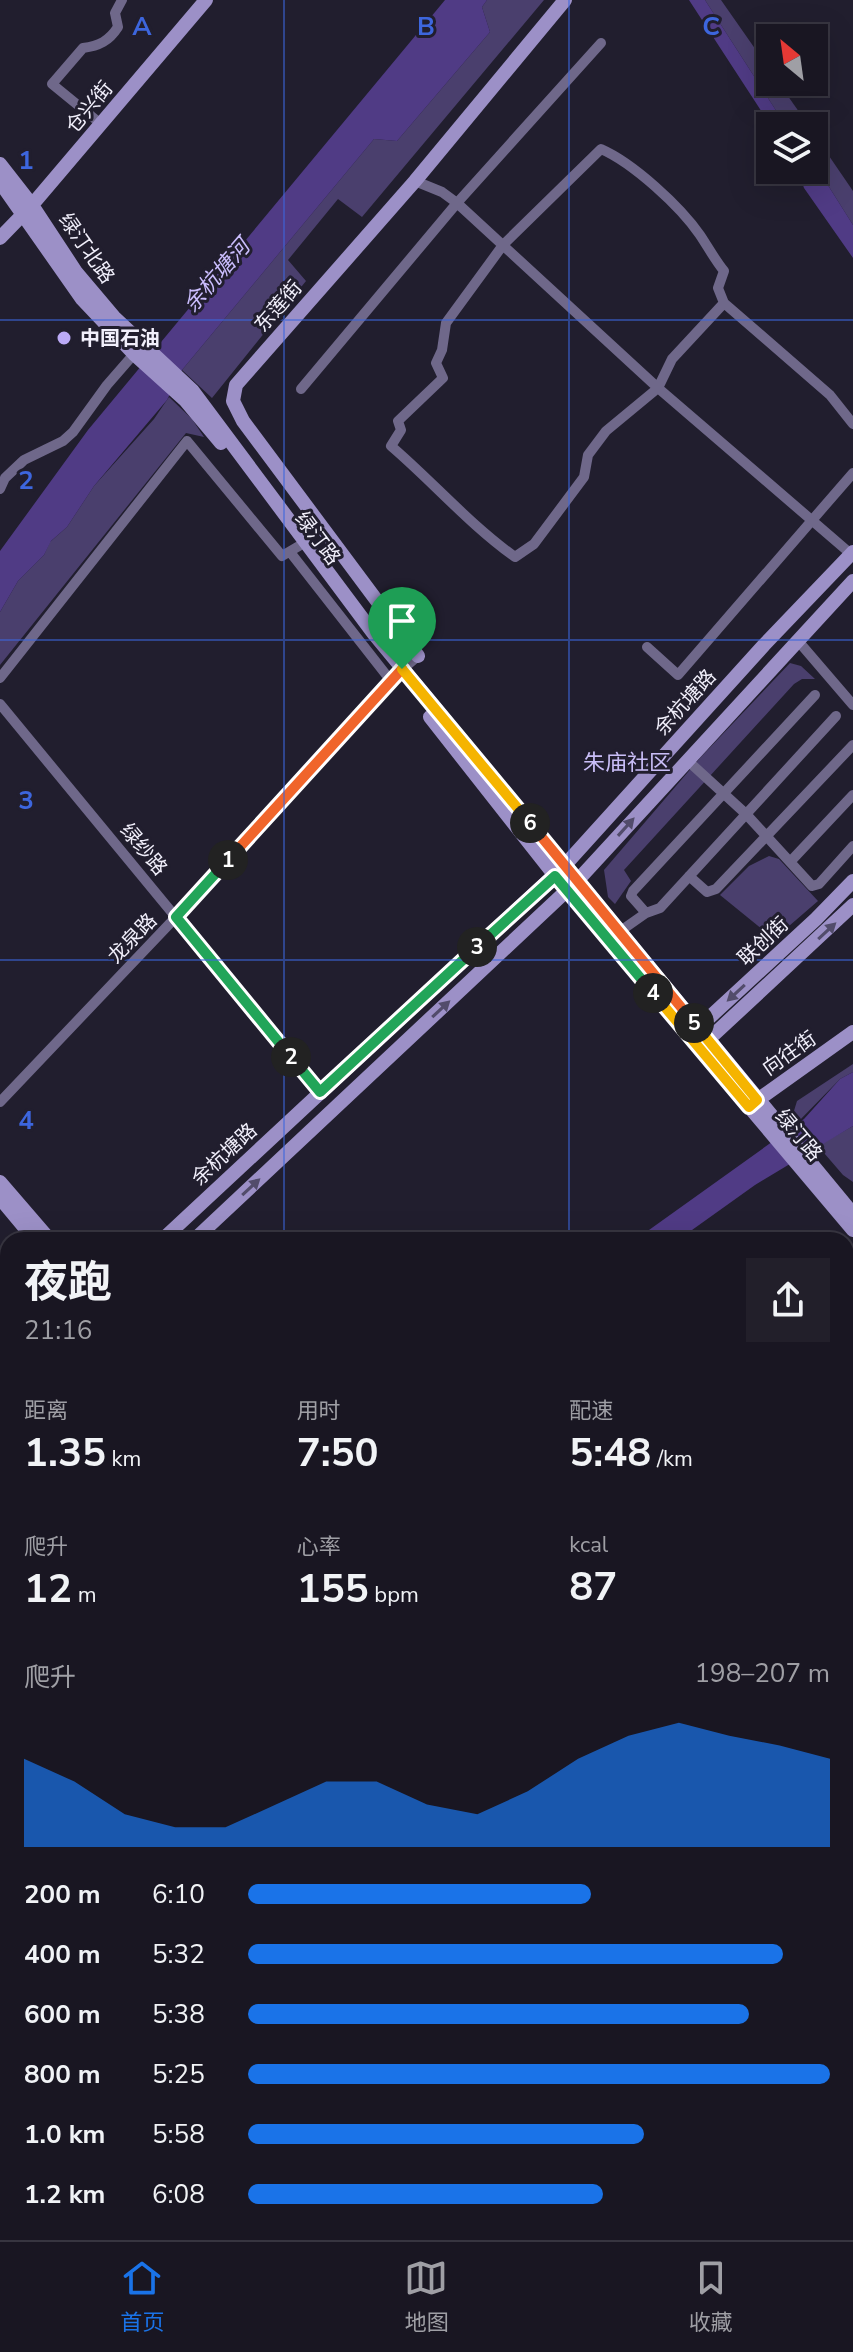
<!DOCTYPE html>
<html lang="zh">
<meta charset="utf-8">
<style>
body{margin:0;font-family:"Nunito Sans","Noto Sans SC",sans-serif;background:#221f2a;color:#f1f3f6;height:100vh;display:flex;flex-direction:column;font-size:30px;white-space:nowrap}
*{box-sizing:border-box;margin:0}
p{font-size:26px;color:#9f9fa5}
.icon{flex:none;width:44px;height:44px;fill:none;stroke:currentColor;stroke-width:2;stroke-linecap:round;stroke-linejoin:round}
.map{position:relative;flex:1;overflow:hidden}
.panel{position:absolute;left:0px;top:1232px;width:854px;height:1008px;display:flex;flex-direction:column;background:#191622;border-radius:24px 24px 0 0;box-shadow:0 8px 32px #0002,0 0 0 2px #373540}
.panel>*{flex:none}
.needle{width:52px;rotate:331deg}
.controls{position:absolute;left:756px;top:24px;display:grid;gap:16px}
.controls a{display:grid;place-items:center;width:72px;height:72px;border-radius:0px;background:#191622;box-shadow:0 8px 32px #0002,0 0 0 2px #373540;font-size:40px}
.pin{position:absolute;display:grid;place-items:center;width:68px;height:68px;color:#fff;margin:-82px -34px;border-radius:50% 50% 50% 0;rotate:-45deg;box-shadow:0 0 8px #0007}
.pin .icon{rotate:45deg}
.km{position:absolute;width:40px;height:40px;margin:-20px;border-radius:50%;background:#222;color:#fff;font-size:22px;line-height:40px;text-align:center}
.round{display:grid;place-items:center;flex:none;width:84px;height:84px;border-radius:0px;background:#221f2a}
.overview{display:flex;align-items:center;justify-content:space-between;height:136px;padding:0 24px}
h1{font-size:44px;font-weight:700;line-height:60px}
.metrics{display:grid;grid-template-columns:repeat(3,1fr);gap:12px;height:136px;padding:8px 24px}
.metrics div{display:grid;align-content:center}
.metrics b{font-size:40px;font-weight:700}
.metrics small{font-size:22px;font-weight:400}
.metrics p{font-size:22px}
.chart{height:224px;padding:16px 24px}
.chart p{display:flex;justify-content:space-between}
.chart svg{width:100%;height:144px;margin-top:8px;fill:#1a73e8;opacity:.7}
ul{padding:0 24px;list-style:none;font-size:26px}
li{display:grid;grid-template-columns:128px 96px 1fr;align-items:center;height:60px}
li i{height:20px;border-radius:10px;background:#1a73e8}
.menu{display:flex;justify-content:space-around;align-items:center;height:112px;border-top:2px solid #373540;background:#191622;font-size:22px;color:#9f9fa5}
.menu a{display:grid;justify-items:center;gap:4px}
.menu .current{color:#1a73e8}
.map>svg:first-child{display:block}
.green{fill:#4a3f6d}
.water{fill:#503b85}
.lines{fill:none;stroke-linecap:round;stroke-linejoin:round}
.stream{stroke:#503b85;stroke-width:3}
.river{stroke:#503b85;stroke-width:16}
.highway-tunnel{stroke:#403d4d;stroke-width:20;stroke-dasharray:20 10;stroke-linecap:butt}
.street{stroke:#6f688a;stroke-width:10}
.secondary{stroke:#9c90c7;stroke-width:14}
.primary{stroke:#beaff7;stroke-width:16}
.oneway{fill:#524c6b}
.split-1-casing{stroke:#fff;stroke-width:16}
.split-2-casing{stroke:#fff;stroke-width:16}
.split-3-casing{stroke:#fff;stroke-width:16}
.split-4-casing{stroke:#fff;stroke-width:16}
.split-5-casing{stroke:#fff;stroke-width:16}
.split-6-casing{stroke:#fff;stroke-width:16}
.split-7-casing{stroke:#fff;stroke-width:16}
.split-1{stroke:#f0652b;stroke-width:10}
.split-2{stroke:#22a559;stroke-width:10}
.split-3{stroke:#22a559;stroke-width:10}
.split-4{stroke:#22a559;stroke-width:10}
.split-5{stroke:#f5b400;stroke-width:10}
.split-6{stroke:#f0652b;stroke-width:10}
.split-7{stroke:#f5b400;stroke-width:10}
.grid{fill:none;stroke:#3d66dd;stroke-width:2;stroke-opacity:0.55}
.poi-dot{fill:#bbaaf6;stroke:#211e2e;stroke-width:3}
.labels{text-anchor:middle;stroke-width:6;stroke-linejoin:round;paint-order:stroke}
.street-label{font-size:20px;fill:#f1effb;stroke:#211e2e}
.poi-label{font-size:20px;font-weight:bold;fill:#f1effb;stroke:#211e2e;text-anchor:start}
.water-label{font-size:22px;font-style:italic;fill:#cabdfd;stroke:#211e2e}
.neighbourhood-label{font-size:22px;fill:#c9bef7;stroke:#211e2e}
.grid-label{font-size:26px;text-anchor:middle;font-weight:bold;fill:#3d66dd;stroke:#211e2e;stroke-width:6;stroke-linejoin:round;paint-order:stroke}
</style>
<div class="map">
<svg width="853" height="2240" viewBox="0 0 853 2240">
<rect width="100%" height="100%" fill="#211e2e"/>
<path class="green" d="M487,0H544L362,217L338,199L288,260L306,281L212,398L182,370L374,139L397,141L490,32L482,7Z
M705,0H721L770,70V82H778L809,126H786Z
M814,134L853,191V225L814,163Z
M169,397L192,419L204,437L186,433L0,665V612L18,581L44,555L50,542L67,527L94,486L154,419Z
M790,663L801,666L815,679H802L794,684L624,870L631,881L615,904L608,897L604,870L700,758Z
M769,856L779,859L818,901L774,939L720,895L749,866Z
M853,1064V1072L840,1079L797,1123L793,1114L797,1101Z
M853,1126V1182L843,1175L818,1146Z"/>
<path class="water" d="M445,0H487L482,7L490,32L397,141L374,139L182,370L167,400L94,486L67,527L51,541L44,555L18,581L0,612V551L88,430Z
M689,0H705L786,126H771Z
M814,163L853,225V258L804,188L798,170H814Z
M853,1072V1126L755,1185L678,1240H635L804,1119L840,1079Z"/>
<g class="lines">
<path class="stream" d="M0,1904L8,1914
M343,2232L349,2240"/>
<path class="river" d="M0,1695L8,1690"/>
<path class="highway-tunnel" d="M846,1759L853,1755
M846,1779L853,1775
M200,2240L209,2232
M226,2240L235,2232"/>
<path class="street" d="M101,124L52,84L83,48C99,46 109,41 118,27L115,13L122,0
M415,181L442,192L457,203L658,388L851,554
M724,303L718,288L724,271C715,260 708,247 700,235C680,206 633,163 601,149L503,245L446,323L442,350L436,363L443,378L398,421L401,430L391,446C433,482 470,525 515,557L534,544L584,477L588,455L606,431L658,388L672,359L724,303L830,395L853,424
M301,389L457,203L601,43
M0,489L5,478L24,460L63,441L73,432L107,385L134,354
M290,552L391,681
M799,642L853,705
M647,647L678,675L853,473
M0,678L187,441L282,556L299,546
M0,704L320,1092
M687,760L746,814L812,886L819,884L853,846
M790,862L853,795
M689,876L707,892L716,889L853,745
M646,913L631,896L633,891L815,695
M619,932L646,913L660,908L836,716
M0,1102L176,917L397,674L418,656
M846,1664L853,1660"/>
<path class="secondary" d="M0,164L32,205L76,272L114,317L192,390L374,634L853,1214
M0,182L82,299L134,354L185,400L221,443
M0,238L32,205L206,0
M418,656L243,421L233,401L236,385L415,181L565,0
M430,717L567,891L853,1230
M698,1028L816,919L853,881
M708,1040L853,905
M752,1104L853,1032
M0,1182L50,1240
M0,1198L35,1240
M162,1240L565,865L764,645L853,552
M194,1240L578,880L853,581
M0,1392L8,1384
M846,1396L853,1391
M0,1418L8,1410
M0,1960L8,1954
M0,2125L8,2137
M0,2150L8,2162
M55,2232L60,2240
M72,2232L78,2240
M423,2232L431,2240"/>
<path class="primary" d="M846,1743L853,1739
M846,1793L853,1788
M183,2240L192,2232
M249,2240L258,2232"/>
</g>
<defs><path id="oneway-solid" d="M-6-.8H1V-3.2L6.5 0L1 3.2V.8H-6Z" transform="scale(2)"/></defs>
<g class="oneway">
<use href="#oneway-solid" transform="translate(626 827) rotate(-48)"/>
<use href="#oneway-solid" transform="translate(827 931) rotate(-43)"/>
<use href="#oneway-solid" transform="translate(736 993) rotate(137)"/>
<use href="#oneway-solid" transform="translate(441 1009) rotate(-43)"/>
<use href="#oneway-solid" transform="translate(251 1187) rotate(-43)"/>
</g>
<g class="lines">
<g class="split-1-casing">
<path id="split-1" d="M228,860L402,669"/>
</g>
<g class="split-2-casing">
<path id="split-2" d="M228,860L176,917L291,1057"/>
</g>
<g class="split-3-casing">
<path id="split-3" d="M291,1057L320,1092L477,947"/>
</g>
<g class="split-4-casing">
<path id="split-4" d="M477,947L555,876L653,993"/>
</g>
<g class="split-5-casing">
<path id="split-5" d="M653,993L749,1107L757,1100L694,1023"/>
</g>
<g class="split-6-casing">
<path id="split-6" d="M530,823L694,1023"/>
</g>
<g class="split-7-casing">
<path id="split-7" d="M402,669L530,823"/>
</g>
<use href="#split-1" class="split-1"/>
<use href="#split-2" class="split-2"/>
<use href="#split-3" class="split-3"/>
<use href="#split-4" class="split-4"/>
<use href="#split-5" class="split-5"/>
<use href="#split-6" class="split-6"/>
<use href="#split-7" class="split-7"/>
</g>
<path class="grid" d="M284,0V1240M569,0V1240M0,320H853M0,640H853M0,960H853M0,1280H8M846,1280H853M0,1600H8M846,1600H853M0,1920H8M846,1920H853M284,2232V2240M569,2232V2240"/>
<circle class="poi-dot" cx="64" cy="338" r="8"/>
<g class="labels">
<g class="street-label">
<text transform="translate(89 107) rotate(-50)" y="7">仓兴街</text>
<text transform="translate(87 248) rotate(55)" y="7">绿汀北路</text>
<text transform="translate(278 306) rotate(-49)" y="7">东莲街</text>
<text transform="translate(318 538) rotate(53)" y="7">绿汀路</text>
<text transform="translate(685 702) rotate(-48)" y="7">余杭塘路</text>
<text transform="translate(144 849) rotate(50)" y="7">绿纱路</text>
<text transform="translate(132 938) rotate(-46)" y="7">龙泉路</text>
<text transform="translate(763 941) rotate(-43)" y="7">联创街</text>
<text transform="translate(789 1053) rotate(-35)" y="7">向往街</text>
<text transform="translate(799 1135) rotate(50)" y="7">绿汀路</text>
<text transform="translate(224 1154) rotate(-43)" y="7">余杭塘路</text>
</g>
<g class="poi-label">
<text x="80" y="345">中国石油</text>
</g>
<g class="water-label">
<text transform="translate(216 275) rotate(-49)" y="8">余杭塘河</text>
</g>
<g class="neighbourhood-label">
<text x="627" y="770">朱庙社区</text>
</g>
</g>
<g class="grid-label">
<text x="142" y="35">A</text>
<text x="426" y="35">B</text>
<text x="711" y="35">C</text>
<text x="26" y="169">1</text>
<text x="26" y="489">2</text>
<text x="26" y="809">3</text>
<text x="26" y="1129">4</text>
</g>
</svg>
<div class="controls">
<a><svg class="needle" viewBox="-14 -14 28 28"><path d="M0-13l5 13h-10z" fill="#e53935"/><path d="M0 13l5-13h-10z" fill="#9f9fa5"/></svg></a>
<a><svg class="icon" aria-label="layers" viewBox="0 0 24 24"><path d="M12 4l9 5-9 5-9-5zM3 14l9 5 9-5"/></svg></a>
</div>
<div class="pin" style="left:402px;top:669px;background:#1e9e55"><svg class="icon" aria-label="arrive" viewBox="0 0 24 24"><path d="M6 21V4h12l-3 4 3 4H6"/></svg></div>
<b class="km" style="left:228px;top:860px">1</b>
<b class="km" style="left:291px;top:1057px">2</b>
<b class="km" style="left:477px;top:947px">3</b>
<b class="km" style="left:653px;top:993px">4</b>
<b class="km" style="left:694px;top:1023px">5</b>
<b class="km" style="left:530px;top:823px">6</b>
<section class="panel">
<div class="overview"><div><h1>夜跑</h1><p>21:16</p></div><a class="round"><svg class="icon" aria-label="share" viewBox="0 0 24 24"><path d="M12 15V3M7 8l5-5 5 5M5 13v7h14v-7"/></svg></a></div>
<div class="metrics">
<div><p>距离</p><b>1.35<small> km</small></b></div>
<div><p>用时</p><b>7:50</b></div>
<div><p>配速</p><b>5:48<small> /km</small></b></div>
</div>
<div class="metrics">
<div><p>爬升</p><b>12<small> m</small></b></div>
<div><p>心率</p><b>155<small> bpm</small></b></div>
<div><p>kcal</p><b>87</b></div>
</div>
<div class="chart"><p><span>爬升</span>198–207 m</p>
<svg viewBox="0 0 160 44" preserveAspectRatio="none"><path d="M0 44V17L10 24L20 34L30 38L40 38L50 31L60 24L70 24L80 31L90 34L100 27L110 17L120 10L130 6L140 10L150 13L160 17V44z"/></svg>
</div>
<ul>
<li><b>200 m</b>6:10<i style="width:59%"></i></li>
<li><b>400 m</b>5:32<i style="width:92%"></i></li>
<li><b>600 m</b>5:38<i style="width:86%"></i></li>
<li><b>800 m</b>5:25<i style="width:100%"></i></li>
<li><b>1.0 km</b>5:58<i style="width:68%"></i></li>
<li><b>1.2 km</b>6:08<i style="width:61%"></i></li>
</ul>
</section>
</div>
<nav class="menu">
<a class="current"><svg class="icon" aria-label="home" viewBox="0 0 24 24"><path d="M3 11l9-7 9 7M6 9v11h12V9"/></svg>首页</a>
<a><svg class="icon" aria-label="map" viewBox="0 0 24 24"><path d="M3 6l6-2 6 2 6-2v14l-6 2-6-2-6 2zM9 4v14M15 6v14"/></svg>地图</a>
<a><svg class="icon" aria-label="saved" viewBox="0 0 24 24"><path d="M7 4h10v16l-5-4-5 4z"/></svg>收藏</a>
</nav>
